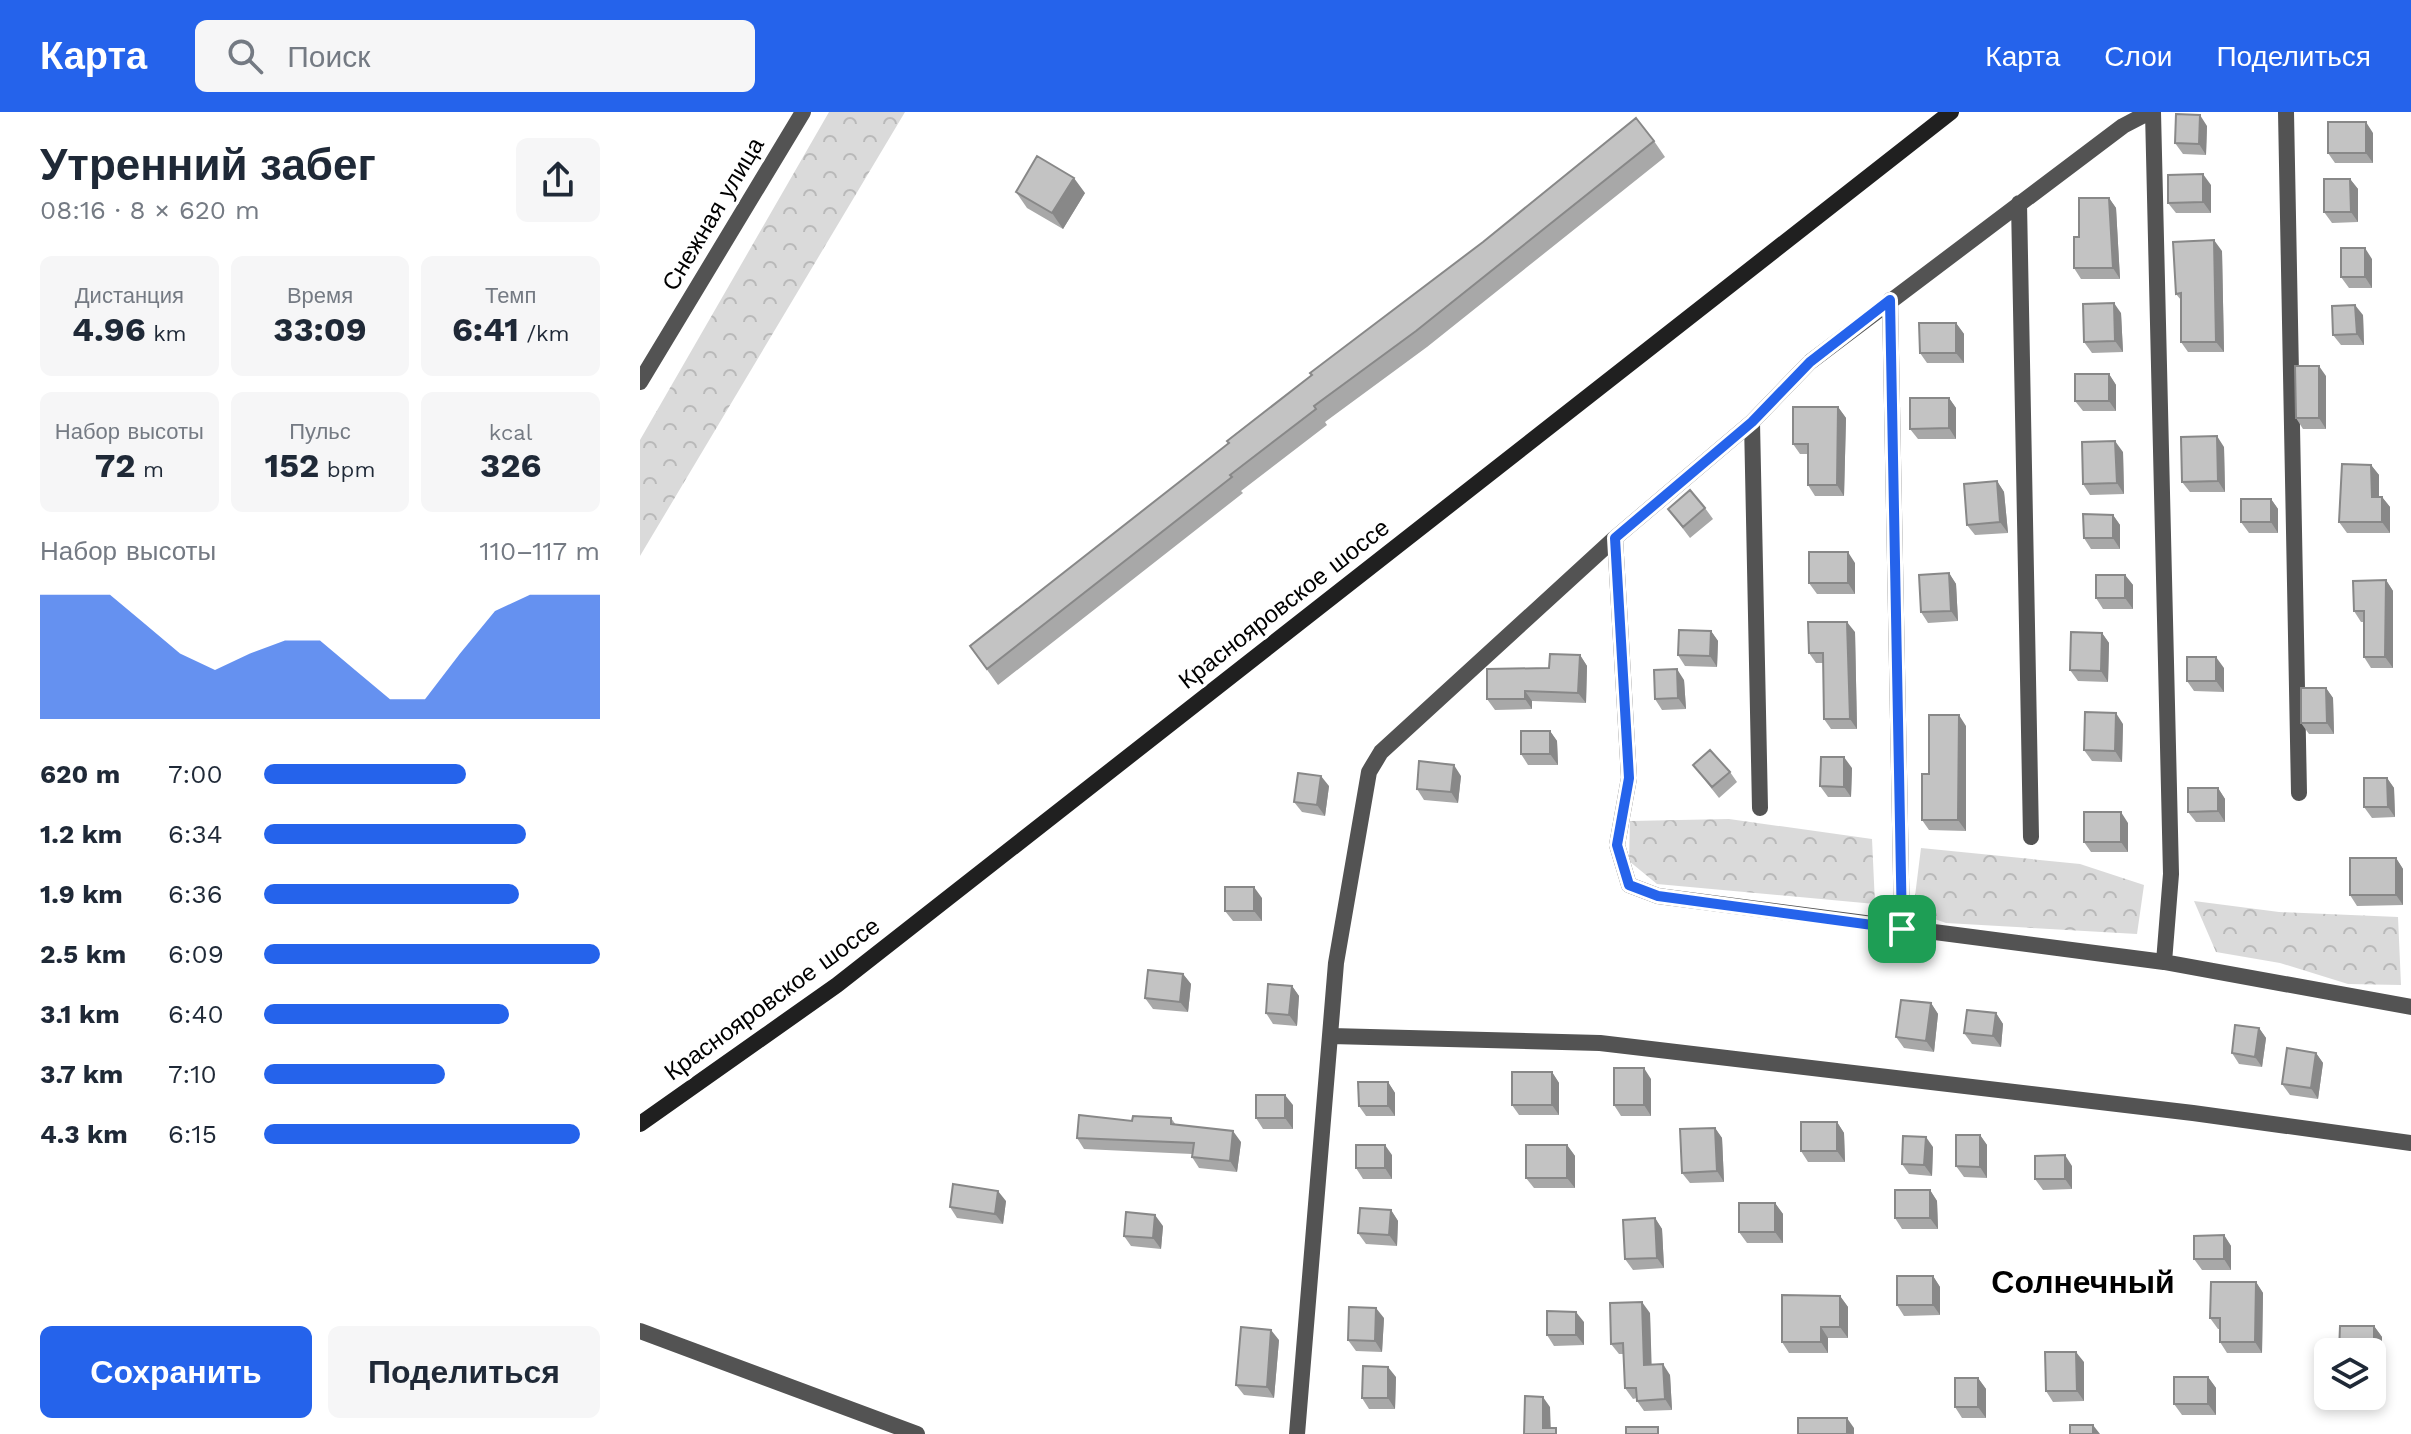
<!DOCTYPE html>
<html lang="ru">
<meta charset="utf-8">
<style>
body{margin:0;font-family:"Work Sans",sans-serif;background:#f6f6f7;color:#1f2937;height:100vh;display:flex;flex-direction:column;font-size:30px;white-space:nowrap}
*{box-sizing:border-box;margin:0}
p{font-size:26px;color:#747a83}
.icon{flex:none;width:44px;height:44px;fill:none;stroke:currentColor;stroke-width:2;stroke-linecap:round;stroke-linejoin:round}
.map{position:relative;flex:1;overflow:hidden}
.details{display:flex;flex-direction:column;background:#fff;width:640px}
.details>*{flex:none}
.tools{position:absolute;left:1674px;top:1226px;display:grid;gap:16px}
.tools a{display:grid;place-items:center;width:72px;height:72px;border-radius:12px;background:#fff;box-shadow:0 4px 12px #0003;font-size:40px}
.pin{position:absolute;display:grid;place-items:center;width:68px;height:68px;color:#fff;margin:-34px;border-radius:16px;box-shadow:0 4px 12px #0006}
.round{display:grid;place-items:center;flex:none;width:84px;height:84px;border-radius:12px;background:#f6f6f7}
.summary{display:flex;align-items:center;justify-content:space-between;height:136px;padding:0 40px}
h1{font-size:44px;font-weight:700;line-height:60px}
.figures{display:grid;grid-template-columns:repeat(3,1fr);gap:12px;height:136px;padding:8px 40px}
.figures div{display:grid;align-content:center;border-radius:12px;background:#f6f6f7;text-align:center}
.figures b{font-size:34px;font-weight:700}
.figures small{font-size:22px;font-weight:400}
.figures p{font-size:22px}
.chart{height:224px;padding:16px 40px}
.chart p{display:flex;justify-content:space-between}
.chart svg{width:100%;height:144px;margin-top:8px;fill:#2563eb;opacity:.7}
.cta{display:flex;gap:16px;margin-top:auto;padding:16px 40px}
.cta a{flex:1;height:92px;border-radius:12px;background:#2563eb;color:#fff;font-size:32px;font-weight:700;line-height:92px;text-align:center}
.cta a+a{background:#f6f6f7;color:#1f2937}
ul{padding:0 40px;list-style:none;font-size:26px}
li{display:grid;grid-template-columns:128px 96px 1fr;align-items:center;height:60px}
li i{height:20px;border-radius:10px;background:#2563eb}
header{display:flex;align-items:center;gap:48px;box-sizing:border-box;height:112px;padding:0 40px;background:#2563eb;color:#fff}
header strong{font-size:38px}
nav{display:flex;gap:44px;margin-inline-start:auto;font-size:28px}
.search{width:560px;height:72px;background:#f6f6f7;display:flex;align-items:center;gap:20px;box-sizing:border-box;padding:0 28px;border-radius:12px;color:#747a83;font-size:30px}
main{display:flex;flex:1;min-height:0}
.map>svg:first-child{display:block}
.forest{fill:url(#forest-crowns)}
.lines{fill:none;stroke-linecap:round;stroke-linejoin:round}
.street{stroke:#535353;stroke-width:16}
.secondary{stroke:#202020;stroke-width:16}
.wall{fill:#a8a8a8}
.shaded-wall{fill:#888}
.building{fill:#c3c3c3;stroke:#888;stroke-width:2}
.route-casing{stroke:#fff;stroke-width:16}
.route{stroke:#2563eb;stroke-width:10}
.labels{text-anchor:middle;stroke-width:7;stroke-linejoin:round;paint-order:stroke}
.street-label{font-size:24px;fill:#000;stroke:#fff}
.district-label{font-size:32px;font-weight:bold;fill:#000;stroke:#fff}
</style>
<header>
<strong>Карта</strong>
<div class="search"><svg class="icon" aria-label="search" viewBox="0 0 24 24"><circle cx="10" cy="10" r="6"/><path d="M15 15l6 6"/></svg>Поиск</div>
<nav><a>Карта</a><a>Слои</a><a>Поделиться</a></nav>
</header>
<main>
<section class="details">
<div class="summary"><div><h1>Утренний забег</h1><p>08:16 · 8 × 620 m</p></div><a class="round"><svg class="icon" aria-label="share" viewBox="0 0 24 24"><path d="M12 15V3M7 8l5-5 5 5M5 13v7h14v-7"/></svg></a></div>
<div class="figures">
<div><p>Дистанция</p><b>4.96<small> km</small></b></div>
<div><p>Время</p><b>33:09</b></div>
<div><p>Темп</p><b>6:41<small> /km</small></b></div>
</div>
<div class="figures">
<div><p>Набор высоты</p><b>72<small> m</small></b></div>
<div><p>Пульс</p><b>152<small> bpm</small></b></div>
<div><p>kcal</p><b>326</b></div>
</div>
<div class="chart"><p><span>Набор высоты</span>110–117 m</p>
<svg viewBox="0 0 160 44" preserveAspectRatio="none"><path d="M0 44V6L10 6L20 6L30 15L40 24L50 29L60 24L70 20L80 20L90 29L100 38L110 38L120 24L130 11L140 6L150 6L160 6V44z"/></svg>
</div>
<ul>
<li><b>620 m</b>7:00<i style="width:60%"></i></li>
<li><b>1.2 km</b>6:34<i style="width:78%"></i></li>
<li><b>1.9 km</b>6:36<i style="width:76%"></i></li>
<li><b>2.5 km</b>6:09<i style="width:100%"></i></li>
<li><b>3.1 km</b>6:40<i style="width:73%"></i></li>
<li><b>3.7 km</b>7:10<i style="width:54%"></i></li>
<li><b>4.3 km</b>6:15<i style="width:94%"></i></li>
</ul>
<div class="cta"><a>Сохранить</a><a>Поделиться</a></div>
</section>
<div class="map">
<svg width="1771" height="1322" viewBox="0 0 1771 1322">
<defs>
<pattern id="forest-crowns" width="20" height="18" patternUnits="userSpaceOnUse" patternTransform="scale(2)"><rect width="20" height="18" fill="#dadada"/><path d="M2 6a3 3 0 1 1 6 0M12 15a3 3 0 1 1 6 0" fill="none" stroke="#b9b9b9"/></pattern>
</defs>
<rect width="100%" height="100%" fill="#fff"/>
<path class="forest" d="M189,0H265L0,444V328Z
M1089,707L1232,727L1235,792L1017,772L989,749L990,709Z
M1281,736L1440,752L1504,773L1497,822L1306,811L1286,804L1275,784Z
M1554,789L1639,800L1758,805L1761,873L1708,872L1640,851L1576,840Z"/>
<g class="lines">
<path class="street" d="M1513,0L1531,762L1524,850
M1646,0L1659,681
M1379,91L1391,725
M1250,188L1262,817
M0,270L163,0
M1112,310L1120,696
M975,426L989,666L977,733L989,773L1018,784L1524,850L1771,895
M691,924L960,931L1553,1001L1771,1031
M0,1219L277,1322
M657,1322L696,851L729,660L741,640L975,426L1112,310L1170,250L1483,14L1510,0"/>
<path class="secondary" d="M0,1012L197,873L1311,0"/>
</g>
<path class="wall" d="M1567,14L1566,43L1543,42L1535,31Z
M1733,21V51H1695L1688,41Z
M1014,29L1025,45L787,235L685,310L687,313L601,379L603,381L358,573L330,534L589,331Z
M1710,67L1718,77V110L1692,111L1684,100Z
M1571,73V101H1536L1528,91Z
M376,80L445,81L423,117L387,96Z
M1469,86L1476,96L1480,167H1441L1434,156L1439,125Z
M1582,139L1584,240H1548L1541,230V188L1536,182Z
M1732,147V176H1709L1701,165Z
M1481,201L1483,240L1452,241L1444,230Z
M1723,203L1724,233H1701L1693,223Z
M1316,211L1324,222V251H1287L1280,241Z
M1469,262L1476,273V299H1443L1435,289Z
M1686,264V317H1663L1656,306Z
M1309,286L1316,296V327H1278L1270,317Z
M1198,295L1206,306L1204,384H1175L1168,373V342H1160L1153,332Z
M1584,335L1585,380H1550L1542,370Z
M1483,340L1484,382L1450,383L1443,372Z
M1731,353L1739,363V385H1742L1750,395V421H1707L1699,410Z
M1357,369L1364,380L1368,421L1335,423L1327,413Z
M1631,387L1638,397V421H1609L1601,410Z
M1065,396L1073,407L1050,426L1028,397Z
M1473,403L1480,413V437H1451L1444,426Z
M1215,451V482H1177L1169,471Z
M1309,461L1316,472L1318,509L1288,511L1281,500Z
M1485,463L1493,473V497H1463L1456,486Z
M1746,468L1753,479V556H1731L1724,545V510H1721L1714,499Z
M1071,519L1078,529L1077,555L1045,554L1038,543Z
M1215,520L1217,617H1191L1184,607L1183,551H1176L1169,541Z
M1462,521L1469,531L1468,570L1438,569L1430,558Z
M940,543L947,554L946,591L892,589V597L855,598L847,587L909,556Z
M1584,556V580L1554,579L1547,569Z
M1044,568L1046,597L1022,598L1015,587Z
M1686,576L1693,586L1694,622H1669L1661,611Z
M1483,612L1482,650L1452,649L1444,638Z
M1326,614V719L1289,718L1282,708L1289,662Z
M910,619L917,629L918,653H888L881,642Z
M1053,653L1090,660L1097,670L1079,686Z
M1212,656L1211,685H1188L1180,674Z
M821,664L818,691L784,688L777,677Z
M1747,666L1754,676L1755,705L1732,706L1724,695Z
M689,674L685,704L662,700L654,690Z
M1578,676L1585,687V710H1556L1548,700Z
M1488,711V740H1451L1444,730Z
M1756,746L1763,757V793L1717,794L1710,783Z
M622,786V809H593L585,799Z
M543,862L551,872L548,900L513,897L505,886Z
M652,874L659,884L657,914L633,912L626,901Z
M1291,891L1298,902L1294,940L1264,936L1256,925Z
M1356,901L1363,912L1361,935L1332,932L1324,921Z
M1619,916L1626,926L1622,955L1599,952L1592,941Z
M1676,941L1683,951L1678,987L1650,983L1642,972Z
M912,960L919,971V1003H879L872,993Z
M1011,967V1004H981L974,993Z
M748,970L755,981V1004H726L719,994Z
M653,993V1017H623L616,1006Z
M531,1006L536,1013L601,1030L597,1060L559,1056L552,1045V1042L444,1037L437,1026L492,1009Z
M1197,1010L1204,1021L1205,1050H1168L1161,1039Z
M1075,1016L1082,1026L1084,1070L1050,1071L1042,1061Z
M1340,1023L1347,1033V1066L1324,1065L1316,1054Z
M927,1033L935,1044V1076H894L886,1066Z
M1293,1035L1292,1064L1269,1062L1262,1052Z
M752,1043V1067H723L716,1056Z
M1432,1054V1077L1403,1078L1395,1067Z
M1290,1078L1297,1089L1298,1117H1262L1255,1106Z
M366,1089L363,1112L317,1106L310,1095Z
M1135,1091L1143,1102V1131H1107L1099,1120Z
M751,1098L758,1109L757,1134L726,1132L718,1121Z
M1015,1106L1022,1117L1024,1156L993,1158L985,1147Z
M523,1114L521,1137L491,1134L484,1124Z
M1584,1123L1591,1134V1158H1562L1554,1147Z
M1293,1164L1300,1175V1203L1264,1204L1257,1193Z
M1616,1170L1623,1181L1622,1241H1587L1580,1230V1217H1578L1570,1206Z
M1200,1184L1208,1195V1226H1188V1241H1149L1142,1230Z
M1010,1201L1011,1253L1030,1263L1032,1298L1004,1299L997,1289V1286L993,1287L985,1276L984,1242H979L971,1232Z
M744,1206L742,1240L716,1239L708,1228Z
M944,1210V1233L914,1234L907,1223Z
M1734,1214L1742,1225V1268H1732V1240Z
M639,1228L634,1286L604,1283L596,1273Z
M1444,1250V1289L1413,1290L1406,1279Z
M756,1265L755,1297H729L722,1286Z
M1568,1265L1576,1276V1303H1542L1534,1292Z
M1338,1266L1346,1277V1306H1322L1315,1295Z"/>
<path class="shaded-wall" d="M1560,3L1567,14L1566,43L1559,32Z
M1726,10L1733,21V51L1726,41Z
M1563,62L1571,73V101L1563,90Z
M434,66L445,81L423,117L412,101Z
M1710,67L1718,77V110L1711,100Z
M1469,86L1476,96L1480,167L1473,156Z
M1574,128L1582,139L1584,240L1576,230Z
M1725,136L1732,147V176L1725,165Z
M1474,191L1481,201L1483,240L1475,229Z
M1715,193L1723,203L1724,233L1717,222Z
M1316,211L1324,222V251L1316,241Z
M1679,254L1686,264V317L1679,306Z
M1469,262L1476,273V299L1469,289Z
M1309,286L1316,296V327L1309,316Z
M1198,295L1206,306L1204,384L1197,373Z
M1577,324L1584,335L1585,380L1578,369Z
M1475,329L1483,340L1484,382L1477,371Z
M1731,353L1739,363V395L1732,385Z
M1357,369L1364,380L1368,421L1360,410Z
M1742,385L1750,395V421L1742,410Z
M1631,387L1638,397V421L1631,410Z
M1473,403L1480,413V437L1473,426Z
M1208,440L1215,451V482L1208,471Z
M1309,461L1316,472L1318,509L1311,499Z
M1485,463L1493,473V497L1485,486Z
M1746,468L1753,479V556L1745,545Z
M1207,510L1215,520L1217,617L1210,607Z
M1071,519L1078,529L1077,555L1070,544Z
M1462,521L1469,531L1468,570L1461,559Z
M940,543L947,554L946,591L938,581Z
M1576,545L1584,556V580L1576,569Z
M1037,557L1044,568L1046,597L1038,586Z
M1686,576L1693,586L1694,622L1687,611Z
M885,579L892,589V597L885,587Z
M1476,601L1483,612L1482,650L1475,639Z
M1319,603L1326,614V719L1318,708Z
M910,619L917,629L918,653L910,642Z
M1204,645L1212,656L1211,685L1204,675Z
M814,653L821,664L818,691L811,680Z
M681,664L689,674L685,704L677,693Z
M1747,666L1754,676L1755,705L1748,695Z
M1578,676L1585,687V710L1578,699Z
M1481,700L1488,711V740L1481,730Z
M1756,746L1763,757V793L1756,783Z
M614,775L622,786V809L614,799Z
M543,862L551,872L548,900L540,890Z
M652,874L659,884L657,914L649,903Z
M1291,891L1298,902L1294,940L1286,929Z
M1356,901L1363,912L1361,935L1353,924Z
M1619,916L1626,926L1622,955L1615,945Z
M1676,941L1683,951L1678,987L1671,976Z
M1004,956L1011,967V1004L1004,993Z
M912,960L919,971V1003L912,993Z
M748,970L755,981V1004L748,994Z
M645,983L653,993V1017L645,1006Z
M1197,1010L1204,1021L1205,1050L1197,1039Z
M1075,1016L1082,1026L1084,1070L1077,1059Z
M593,1019L601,1030L597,1060L590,1049Z
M1340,1023L1347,1033V1066L1340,1055Z
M1286,1025L1293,1035L1292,1064L1284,1053Z
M745,1033L752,1043V1067L745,1056Z
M927,1033L935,1044V1076L927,1066Z
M1425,1043L1432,1054V1077L1425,1067Z
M1290,1078L1297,1089L1298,1117L1290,1106Z
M358,1079L366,1089L363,1112L355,1102Z
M1135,1091L1143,1102V1131L1135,1120Z
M751,1098L758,1109L757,1134L749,1123Z
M515,1103L523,1114L521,1137L513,1126Z
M1015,1106L1022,1117L1024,1156L1017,1146Z
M1584,1123L1591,1134V1158L1584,1147Z
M1293,1164L1300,1175V1203L1293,1193Z
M1616,1170L1623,1181L1622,1241L1615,1230Z
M1200,1184L1208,1195V1226L1200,1215Z
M1002,1190L1010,1201L1012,1264L1004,1253Z
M736,1196L744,1206L742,1240L735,1229Z
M936,1200L944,1210V1233L936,1223Z
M1734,1214L1742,1225V1268L1734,1257Z
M1181,1215L1188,1226V1241L1181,1230Z
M631,1218L639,1228L634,1286L627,1275Z
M1436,1240L1444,1250V1289L1437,1279Z
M1023,1252L1030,1263L1032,1298L1025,1287Z
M748,1255L756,1265L755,1297L748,1286Z
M1568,1265L1576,1276V1303L1568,1292Z
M1338,1266L1346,1277V1306L1338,1295Z
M903,1285L910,1295L911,1322L903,1316Z
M1207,1306L1214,1316V1322H1207Z
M1453,1313L1460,1322H1453Z"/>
<path class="building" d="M1536,2L1560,3L1559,32L1535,31Z
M996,6L1014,29L776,219L674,294L676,297L590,363L592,365L347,557L330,534L589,331L587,329L672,263L670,261L843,130Z
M1688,10H1726V41H1688Z
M397,44L434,66L412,101L376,80Z
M1563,62V90L1528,91V63Z
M1684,67H1710L1711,100H1684Z
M1439,86H1469L1473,156H1434V125H1439Z
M1574,128L1576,230H1541V181L1536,182L1533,130Z
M1701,136H1725V165H1701Z
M1474,191L1475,229L1444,230L1443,192Z
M1715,193L1717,222L1693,223L1692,194Z
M1279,211H1316V241H1280Z
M1655,254H1679V306H1656Z
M1435,262H1469V289H1435Z
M1270,286H1309V316L1270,317Z
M1153,295H1198L1197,373H1168V332H1153Z
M1577,324L1578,369L1542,370L1541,325Z
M1475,329L1477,371L1443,372L1442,330Z
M1702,352L1731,353L1732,385H1742V410H1699Z
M1357,369L1360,410L1327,413L1324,372Z
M1050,378L1065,396L1043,415L1028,397Z
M1601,387H1631V410H1601Z
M1443,402L1473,403V426H1444Z
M1169,440H1208V471H1169Z
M1309,461L1311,499L1281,500L1279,463Z
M1456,463H1485V486H1456Z
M1746,468L1745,545H1724V499H1714L1713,469Z
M1168,510H1207L1210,607H1184L1183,541H1169Z
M1039,518L1071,519L1070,544L1038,543Z
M1431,520L1462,521L1461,559L1430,558Z
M910,542L940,543L938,581L885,579V587H847V557L909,556Z
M1547,545H1576V569H1547Z
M1037,557L1038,586L1015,587L1014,558Z
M1661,576H1686L1687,611H1661Z
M1445,600L1476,601L1475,639L1444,638Z
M1289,603H1319L1318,708H1282V662H1289Z
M881,619H910V642H881Z
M1070,638L1090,660L1072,675L1053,653Z
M1181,645H1204V675L1180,674Z
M779,649L814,653L811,680L777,677Z
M658,661L681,664L677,693L654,690Z
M1724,666H1747L1748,695H1724Z
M1548,676H1578V699L1548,700Z
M1444,700H1481V730H1444Z
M1710,746H1756V783H1710Z
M585,775H614V799H585Z
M508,858L543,862L540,890L505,886Z
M628,872L652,874L649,903L626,901Z
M1261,888L1291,891L1286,929L1256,925Z
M1327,898L1356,901L1353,924L1324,921Z
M1595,913L1619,916L1615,945L1592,941Z
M1647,936L1676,941L1671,976L1642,972Z
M974,956H1004V993H974Z
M872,960H912V993H872Z
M718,970H748V994H719Z
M616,983H645V1006H616Z
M439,1003L492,1009L493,1004L531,1006V1012L593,1019L590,1049L552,1045L554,1031L437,1026Z
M1161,1010H1197V1039H1161Z
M1075,1016L1077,1059L1042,1061L1040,1017Z
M1316,1023H1340V1055L1316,1054Z
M1263,1024L1286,1025L1284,1053L1262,1052Z
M716,1033H745V1056H716Z
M886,1033H927V1066H886Z
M1425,1043V1067H1395V1044Z
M313,1072L358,1079L355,1102L310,1095Z
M1255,1078H1290V1106H1255Z
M1099,1091H1135V1120H1099Z
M720,1096L751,1098L749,1123L718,1121Z
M486,1100L515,1103L513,1126L484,1124Z
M1015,1106L1017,1146L985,1147L983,1108Z
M1584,1123V1147H1554V1124Z
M1257,1164H1293V1193H1257Z
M1571,1170H1616L1615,1230H1580V1206H1570Z
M1142,1183L1200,1184V1215H1181V1230H1142Z
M1002,1190L1004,1253L1023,1252L1025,1287L997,1289L996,1276H985L983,1231L971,1232L970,1191Z
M709,1195L736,1196L735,1229L708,1228Z
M907,1199L936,1200V1223H907Z
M1700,1214H1734V1257H1732V1240H1699Z
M601,1215L631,1218L627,1275L596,1273Z
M1405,1240H1436L1437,1279H1406Z
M723,1254L748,1255V1286H722Z
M1534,1265H1568V1292H1534Z
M1315,1266H1338V1295H1315Z
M885,1284L903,1285V1316H916V1322H884Z
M1158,1306H1207V1322H1158Z
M1430,1313H1453V1322H1430Z
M986,1315H1018V1322H986Z"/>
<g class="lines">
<g class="route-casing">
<path id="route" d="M1250,188L1262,817L1018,784L989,773L977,733L989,666L975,426L1112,310L1170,250Z"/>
</g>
<use href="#route" class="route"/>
</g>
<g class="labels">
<g class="street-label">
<text transform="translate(73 102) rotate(-59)" y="8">Снежная улица</text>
<text transform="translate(644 492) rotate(-38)" y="8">Краснояровское шоссе</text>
<text transform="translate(132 887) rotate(-36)" y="8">Краснояровское шоссе</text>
</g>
<g class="district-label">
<text x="1443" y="1181">Солнечный</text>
</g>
</g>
</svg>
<div class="tools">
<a><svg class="icon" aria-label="layers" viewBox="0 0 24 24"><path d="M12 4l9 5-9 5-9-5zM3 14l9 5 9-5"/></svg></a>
</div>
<div class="pin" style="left:1262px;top:817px;background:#1e9e55"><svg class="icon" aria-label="arrive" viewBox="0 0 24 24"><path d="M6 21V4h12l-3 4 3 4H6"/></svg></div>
</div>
</main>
